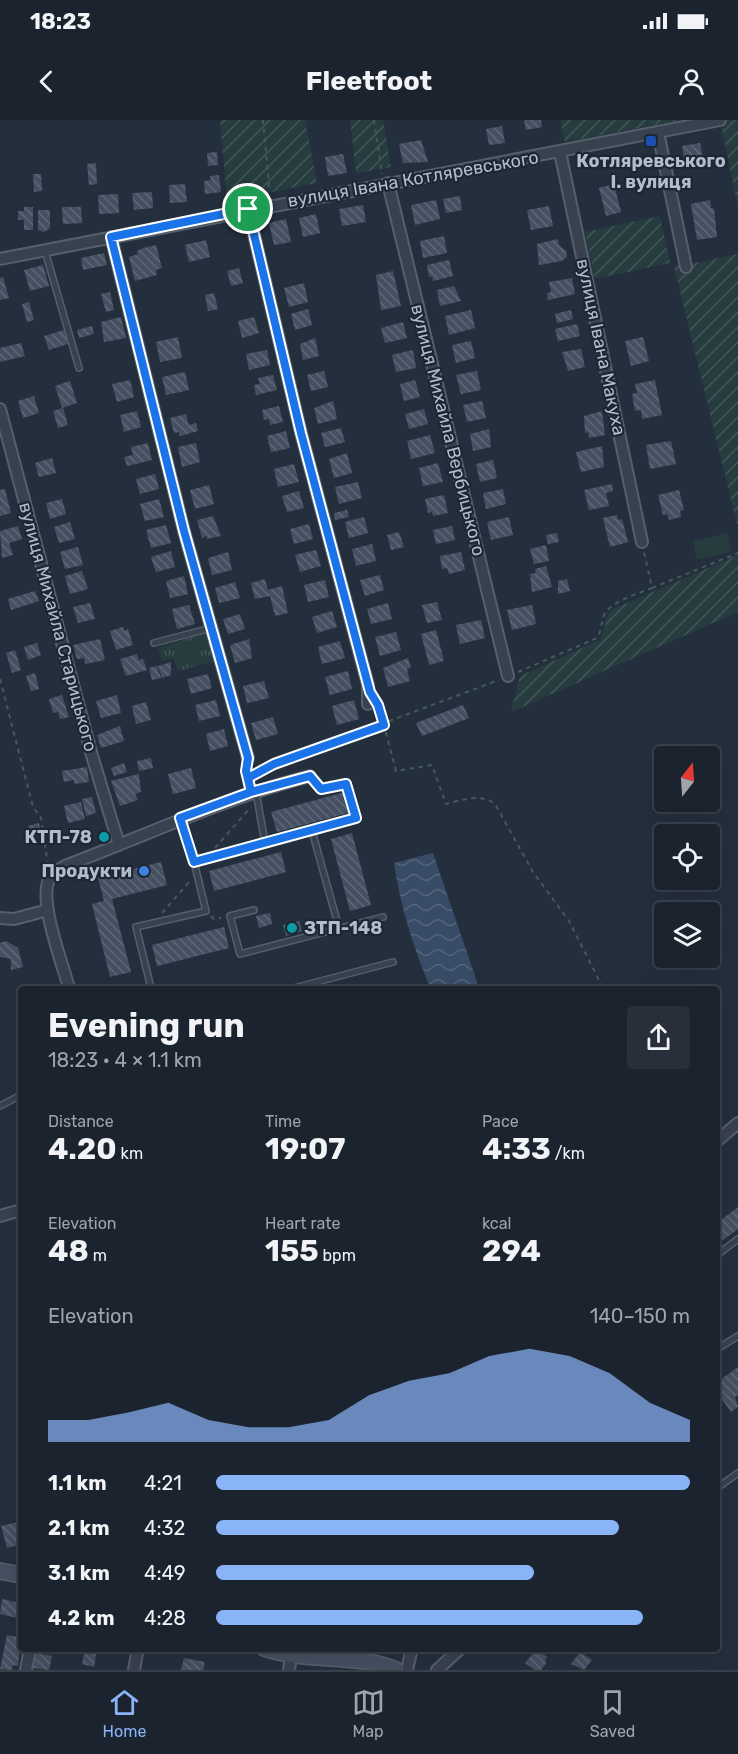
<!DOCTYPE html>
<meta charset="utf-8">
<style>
body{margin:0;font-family:Rubik,sans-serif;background:#282f3a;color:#f1f3f6;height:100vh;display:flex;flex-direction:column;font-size:22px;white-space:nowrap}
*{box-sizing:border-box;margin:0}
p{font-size:20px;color:#a0a4aa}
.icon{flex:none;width:33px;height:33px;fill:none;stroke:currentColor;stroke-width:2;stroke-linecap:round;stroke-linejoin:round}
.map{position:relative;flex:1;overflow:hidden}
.sheet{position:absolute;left:18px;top:866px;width:702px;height:666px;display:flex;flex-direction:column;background:#1b232e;border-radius:6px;box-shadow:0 6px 24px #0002,0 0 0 2px #39404a}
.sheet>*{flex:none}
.needle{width:39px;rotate:17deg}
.controls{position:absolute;left:654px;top:626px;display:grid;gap:12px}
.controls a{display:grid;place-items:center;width:66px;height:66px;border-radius:6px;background:#1b232e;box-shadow:0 6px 24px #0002,0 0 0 2px #39404a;font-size:30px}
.pin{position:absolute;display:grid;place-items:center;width:51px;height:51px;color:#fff;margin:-26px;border:3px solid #fff;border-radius:50%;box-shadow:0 2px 6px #0007}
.round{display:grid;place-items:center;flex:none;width:63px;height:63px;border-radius:6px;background:#282f3a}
.headline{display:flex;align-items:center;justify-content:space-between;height:102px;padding:0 30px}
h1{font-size:33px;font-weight:700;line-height:45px}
.figures{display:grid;grid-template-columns:repeat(3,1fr);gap:9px;height:102px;padding:6px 30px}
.figures div{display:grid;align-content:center}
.figures b{font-size:30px;font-weight:700}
.figures small{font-size:16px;font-weight:400}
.figures p{font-size:16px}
.chart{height:168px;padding:12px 30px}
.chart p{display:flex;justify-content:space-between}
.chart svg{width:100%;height:108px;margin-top:6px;fill:#8ab4f8;opacity:.7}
ul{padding:0 30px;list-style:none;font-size:20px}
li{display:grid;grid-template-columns:96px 72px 1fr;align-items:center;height:45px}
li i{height:15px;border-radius:8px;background:#8ab4f8}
.status{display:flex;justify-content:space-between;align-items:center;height:42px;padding:0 30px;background:#1b232e;direction:ltr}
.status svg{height:16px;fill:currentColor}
header{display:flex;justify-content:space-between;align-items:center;height:78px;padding:0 30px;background:#1b232e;font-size:27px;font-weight:700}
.tabs{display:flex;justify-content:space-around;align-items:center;height:84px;border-top:2px solid #39404a;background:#1b232e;font-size:16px;color:#a0a4aa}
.tabs a{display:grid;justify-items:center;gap:3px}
.tabs .current{color:#8ab4f8}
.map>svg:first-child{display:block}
.grass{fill:url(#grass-tufts)}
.garden{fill:url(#garden-furrows)}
.pitch{fill:#263c3f}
.water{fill:url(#water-waves)}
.building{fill:url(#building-back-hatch)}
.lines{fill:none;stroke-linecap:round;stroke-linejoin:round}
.lane-casing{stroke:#565f6c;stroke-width:8}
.street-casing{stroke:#565f6c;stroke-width:14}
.secondary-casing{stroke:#565f6c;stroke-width:18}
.path{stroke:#44595c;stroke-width:2;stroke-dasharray:4.5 4.5;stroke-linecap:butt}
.lane{stroke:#38414e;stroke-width:5}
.street{stroke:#38414e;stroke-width:10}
.secondary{stroke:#465061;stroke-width:15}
.route-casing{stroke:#fff;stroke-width:12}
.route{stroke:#1a73e8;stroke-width:8}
.transit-dot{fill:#1a4fb4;stroke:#1d2633;stroke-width:2}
.culture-dot{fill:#0f9aa8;stroke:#1d2633;stroke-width:2}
.shop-dot{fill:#3f7fe0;stroke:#1d2633;stroke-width:2}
.labels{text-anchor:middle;stroke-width:4.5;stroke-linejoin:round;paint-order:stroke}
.poi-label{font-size:18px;font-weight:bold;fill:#b4bcc9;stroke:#1d2633;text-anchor:end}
.street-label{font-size:18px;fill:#b4bcc9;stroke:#1d2633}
</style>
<div class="status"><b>18:23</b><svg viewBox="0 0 49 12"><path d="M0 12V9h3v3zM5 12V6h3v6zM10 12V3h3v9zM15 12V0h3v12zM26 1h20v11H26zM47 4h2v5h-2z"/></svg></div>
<header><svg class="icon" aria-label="back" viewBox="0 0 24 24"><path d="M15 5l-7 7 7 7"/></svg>Fleetfoot<svg class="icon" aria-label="person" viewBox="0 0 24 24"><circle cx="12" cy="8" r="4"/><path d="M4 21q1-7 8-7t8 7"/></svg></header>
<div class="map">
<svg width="738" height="1550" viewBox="0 0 738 1550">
<defs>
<pattern id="grass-tufts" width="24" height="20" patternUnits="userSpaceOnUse" patternTransform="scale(1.5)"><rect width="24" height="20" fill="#263c3f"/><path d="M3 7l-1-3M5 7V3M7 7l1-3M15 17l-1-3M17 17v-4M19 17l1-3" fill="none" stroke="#435659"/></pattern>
<pattern id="garden-furrows" width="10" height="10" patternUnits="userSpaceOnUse" patternTransform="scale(1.5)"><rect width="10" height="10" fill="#263c3f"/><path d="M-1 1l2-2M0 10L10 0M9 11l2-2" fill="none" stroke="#435659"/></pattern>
<pattern id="water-waves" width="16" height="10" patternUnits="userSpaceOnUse" patternTransform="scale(1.5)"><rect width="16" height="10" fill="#394c67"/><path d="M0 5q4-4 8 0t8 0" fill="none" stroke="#53647b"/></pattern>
<pattern id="building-back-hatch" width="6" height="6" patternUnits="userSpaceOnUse" patternTransform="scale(1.5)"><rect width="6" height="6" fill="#455162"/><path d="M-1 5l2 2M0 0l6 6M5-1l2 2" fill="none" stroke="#5d6877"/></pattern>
</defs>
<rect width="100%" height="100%" fill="#242f3e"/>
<path class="grass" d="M205,513L209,515L216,541L178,551L174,538L162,541L158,528Z"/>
<path class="garden" d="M220,0H305L317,63L227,81Z
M350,0H383L391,47L356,53Z
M560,0H681L565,22Z
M720,0H738V87Z
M660,96L670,143L595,159L585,112Z
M738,134V408L674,147Z
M738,435V492L511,592L520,556L598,521C607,511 603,500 611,490Z"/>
<path class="pitch" d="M727,413L731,432L697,440L693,421Z"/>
<path class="water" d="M433,733L477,862L478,868H430C414,828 400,786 394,743Z"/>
<path class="building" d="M524,0H541L542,7L526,10Z
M502,6L505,23L489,25L486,9Z
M421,20L428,42L403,43L399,24Z
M700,23L704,42L685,45L682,26Z
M217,32L218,45L208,46L207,33Z
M343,34L347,53L328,56L325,37Z
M96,43L97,64L89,65L87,44Z
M33,54H41L42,71L34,72Z
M219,55L221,72L205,74L204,61L211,60L210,56Z
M185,64L187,82L170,83L169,65Z
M614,64L621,92L606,96L599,68Z
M152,72L153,88L134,90L132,73Z
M118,74L119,93L99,94L98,75Z
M460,76L462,90L446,93L443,79Z
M436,80L440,99L415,105L411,85Z
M710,80L711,88L714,89L717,117L697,120L691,84Z
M363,85L366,102L342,106L339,89Z
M549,86L553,106L531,110L527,90Z
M24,87H33V110H24V100H18V91H24Z
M62,87H81L82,103L63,104Z
M38,90H50V108L44,112L38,110Z
M316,94L320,113L303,117L299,98Z
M286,99L291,122L274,125L269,103Z
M444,116L447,133L423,138L420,121Z
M558,119L559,125L566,131L567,137L562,141L539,145L537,124Z
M206,120L210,137L189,142L185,125Z
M156,125L162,148L156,150L157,155L135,161L129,137L138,134L137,131L143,128Z
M104,133L107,145L83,150L81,138Z
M449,140L453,156L433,161L432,156L429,157L427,145Z
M43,145L49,166L30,171L24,150Z
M239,148L243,163L231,166L227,151Z
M393,151L401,186L381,190L376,155Z
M3,157L9,178L0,180V158Z
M572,158L575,174L548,180L547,173L551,172L549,162Z
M304,163L308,182L289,187L284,168Z
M454,166L461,181L440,186L437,170Z
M110,172L114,190L106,192L101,174Z
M214,173L218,189L208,191L205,175Z
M29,182L34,200L27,202L22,184Z
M308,189L312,205L295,210L291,194Z
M471,190L475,208L449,215L445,196Z
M571,190L573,199L557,203L555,194Z
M121,197L126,218L104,222L101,202Z
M254,197L259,213L242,218L238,201Z
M403,202L407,218L385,223L381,208Z
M577,204L580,216L558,221L555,209Z
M92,206L94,214L79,218L77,210Z
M64,210L68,224L49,230L44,216Z
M178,217L182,238L160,242L156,222Z
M643,217L649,241L631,246L625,221Z
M315,218L319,236L303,240L300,224Z
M471,221L475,238L456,243L452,225Z
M21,223L25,236L0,242V228Z
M581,229L585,247L568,251L562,232Z
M267,230L270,245L249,250L246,234Z
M413,230L416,248L396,252L392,235Z
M324,251L328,267L311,271L307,255Z
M477,251L481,270L461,274L456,255Z
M185,252L189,270L166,275L162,257Z
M273,255L277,270L256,275L254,265L260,264L258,258Z
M130,260L134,277L117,282L112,264Z
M415,260L420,277L404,281L400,264Z
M655,260L662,295L642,299L641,290L635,291L632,274L637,273L635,264Z
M70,261L77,283L62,288L55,266Z
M34,276L39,293L23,298L18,281Z
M333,281L337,299L318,304L314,288Z
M482,281L486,298L467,302L463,285Z
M279,286L283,302L270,305L269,299L264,300L262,290Z
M63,288L68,305L58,308L53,291Z
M424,289L428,304L409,309L405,294Z
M137,291L141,307L124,312L120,295Z
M602,291L605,315L589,318L588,312L585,313L584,296Z
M186,294L189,305L196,303L198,311L180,316L179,312L174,313L170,298Z
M341,308L345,322L325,327L321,313Z
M489,309L491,327L473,331L470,314Z
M286,311L290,328L271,332L267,316Z
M430,315L435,333L411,339L407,321Z
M671,321L676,344L650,349L646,325Z
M148,323L152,340L127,346L124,337L133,335L131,327Z
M196,323L200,342L182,347L178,327Z
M602,326L604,347L581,352L576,332Z
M347,333L352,353L334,358L329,339Z
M52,338L56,353L39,357L35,343Z
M493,340L497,358L480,362L476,344Z
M438,343L443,362L423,366L419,348Z
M294,344L299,362L278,367L274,349Z
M155,354L159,369L140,374L136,359Z
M358,362L362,378L339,384L335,367Z
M612,364L613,371L606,373L609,386L589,390L584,370Z
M209,365L214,384L195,389L190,370Z
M5,369L11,393L0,396V370Z
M503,369L506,384L486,389L483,373Z
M679,370L684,390L680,391L681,397L669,400L667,394L663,395L658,375Z
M299,371L304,388L287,392L282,376Z
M444,375L448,393L433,396L432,392L428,393L425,379Z
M62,379L66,394L50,399L46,383Z
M159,379L164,397L145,401L140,384Z
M347,390L349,397L335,400L334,393Z
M617,395L618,400L622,399L628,422L610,427L603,398Z
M213,396L221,416L207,419V416L202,418L197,400Z
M364,397L368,413L349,418L345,402Z
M509,397L513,415L491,420L487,402Z
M70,402L75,419L59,423L54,407Z
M309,404L313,419L294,424L290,409Z
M166,405L171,423L151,428L146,410Z
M18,406L22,419L9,423L13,435L2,438L0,411Z
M452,406L455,420L436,424L433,410Z
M399,412L404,427L391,430L387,415Z
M557,413L559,422L548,424L546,415Z
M372,424L376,441L356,446L352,429Z
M546,425L549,441L534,444L530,429Z
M78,427L83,445L65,449L60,432Z
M316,430L321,446L300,452L295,435Z
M171,431L175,447L156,452L151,437Z
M228,432L232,450L212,455L208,438Z
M461,432L465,450L449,454L447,448L442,449L440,436Z
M546,446L552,467L532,472L530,454L536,453L535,449Z
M82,451L88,469L70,474L65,456Z
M380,455L384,470L365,476L360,460Z
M184,456L188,474L170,478L166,461Z
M265,459L268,470L282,466L288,493L275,496L270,476L255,479L251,463Z
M567,459L570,471L558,474V461Z
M325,460L329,477L308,482L304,465Z
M235,462L240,478L219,483L215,468Z
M35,471L39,481L11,490L8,479Z
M437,482L442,500L427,503L422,485Z
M90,483L95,499L78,503L73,487Z
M388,483L392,499L371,504L367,489Z
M189,485L195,504L177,509L172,489Z
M532,485L536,504L512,510L507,490Z
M332,491L337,507L317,513L312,497Z
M240,494L245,509L228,514L223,499Z
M481,500L485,518L460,524L456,505Z
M123,507L124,511L128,509L133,525L116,530L110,511Z
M436,510L444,541L429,545L421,514Z
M396,512L401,530L380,536L375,517Z
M100,519L105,540L85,544L84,538L77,539L73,525Z
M249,519L252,538L235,543L230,525Z
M340,521L345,538L322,544L318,527Z
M37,523L41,535L28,540L24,527Z
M15,530L21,550L12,553L6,533Z
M137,534L139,540L143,539L147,550L126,556L120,539Z
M408,538L411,548L407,549L410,561L388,567L383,548Z
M171,542V555L162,558L158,546Z
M157,546L161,558L152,560L149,548Z
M348,551L352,569L330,575L325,557Z
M35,553L39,569L31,571L26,556Z
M208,554L212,568L191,574L187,559Z
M264,561L269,578L247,583L243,566Z
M62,575L69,597L60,599L58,592L53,593L49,579Z
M117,575L121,593L101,598L96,581Z
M216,580L220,596L199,601L195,585Z
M354,580L359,599L337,605L332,586Z
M146,582L151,600L136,604L132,586Z
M463,585L469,598L422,616L416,603Z
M273,597L278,614L256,620L251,603Z
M120,606L124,621L101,628L97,615Z
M224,609L228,626L210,631L206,614Z
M151,638L153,648L139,651L137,641Z
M124,643L127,652L114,656L111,648Z
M87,647L89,662L74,664V660L64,662L62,651Z
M191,648L196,668L173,674L168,654Z
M139,654L141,672L135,674L138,680L120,686L111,661Z
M342,673L348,693L277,712L271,692Z
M92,677L96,693L86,696L82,679Z
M81,682L85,699L68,703L64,686Z
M39,703L41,714L31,717L28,706Z
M352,713L371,785L350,791L331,719Z
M281,732L286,752L214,771L209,751Z
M161,742L167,765L112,779L131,852L110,857L92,784L104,781L98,758Z
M270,793L272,804L259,808L256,796Z
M299,801L302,811L286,816L283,805Z
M224,807L229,828L157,846L152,825Z
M6,821L18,828L23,847L11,850V839L0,837V823Z
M738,1087V1109L723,1120L717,1112V1103Z
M738,1247V1275L735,1277L738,1287L731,1292L717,1272V1262Z
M18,1402L21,1424L7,1428L1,1406Z
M2,1479L20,1483L17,1498L0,1494Z
M7,1515L21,1518L18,1546L13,1545L12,1550L0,1549Z
M85,1528H97L94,1547L82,1544Z
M536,1529L547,1537L545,1540L547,1542L541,1550H535L525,1543Z
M580,1532L592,1540L584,1550L571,1544Z
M35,1533L52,1536L49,1550L32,1548Z
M184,1538L205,1542L203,1550H181Z"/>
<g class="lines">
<g class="lane-casing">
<path id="lane" d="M45,131L79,248
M154,523L211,508
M256,672L265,723
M181,700L194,742
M254,790L230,796L240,834L383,797
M151,868L136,807L206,791L194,742L312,711L339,808
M294,868L393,842
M0,986L21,975
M717,1135L738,1119
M717,1229L738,1216
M717,1368L738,1353"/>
</g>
<g class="street-casing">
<path id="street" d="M658,12L686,147
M560,32L642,422
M388,63L508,556
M248,89L301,313L368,565V584
M111,117L184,411L248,638
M0,139L720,0
M0,289L91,632L119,725
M0,798L14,799L48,790
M69,868C63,845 37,778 50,758C52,753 60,749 65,746C147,715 225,678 310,656
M717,1021L738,1003
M0,1096L21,1090
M26,1550L30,1528
M134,1550L138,1528
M289,1550L291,1536
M407,1550L412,1528
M437,1550L461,1528"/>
</g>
<g class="secondary-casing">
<path id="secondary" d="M0,1451L21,1455
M264,1528C307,1543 355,1532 396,1550"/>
</g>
<path class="path" d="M263,0L269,64L267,78
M374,0L382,54
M652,468L738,433
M518,552L597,518C602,510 601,503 604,495C611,481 638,474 652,468L644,432
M0,559L33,687L41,698L48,745
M379,586L396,651L432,645L446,684C461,680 481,673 495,684L533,752L569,801L603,868
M246,649L249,664
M247,658L274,644L499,560
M317,664L321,669L346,664L356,698L320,708
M215,728L251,687
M162,793L190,761
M211,796L214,799L221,798"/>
<use href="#lane" class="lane"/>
<use href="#street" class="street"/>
<use href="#secondary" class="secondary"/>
</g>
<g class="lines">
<g class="route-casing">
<path id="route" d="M248,89L301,313L370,572L378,585L384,605L274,644L248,658L251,672L180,698L194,742L356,698L346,664L321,669L310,656L251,672L246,651L248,638L184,411L111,117L248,89"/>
</g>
<use href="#route" class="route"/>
</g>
<rect class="transit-dot" x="645" y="15" width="12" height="12" rx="3"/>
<g class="culture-dot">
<circle cx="104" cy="717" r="6"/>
<circle cx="292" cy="808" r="6"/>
</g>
<circle class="shop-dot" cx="144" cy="751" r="6"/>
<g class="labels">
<g class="poi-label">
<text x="651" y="47" text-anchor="middle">Котляревського<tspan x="651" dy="21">І. вулиця</tspan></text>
<text x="92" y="723">КТП-78</text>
<text x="132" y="757">Продукти</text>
<text x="304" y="814" text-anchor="start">ЗТП-148</text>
</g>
<g class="street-label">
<text transform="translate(413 59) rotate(-10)" y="6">вулиця Івана Котляревського</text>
<text transform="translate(601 227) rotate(78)" y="6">вулиця Івана Макуха</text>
<text transform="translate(448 310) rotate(76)" y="6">вулиця Михайла Вербицького</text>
<text transform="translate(58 507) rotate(75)" y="6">вулиця Михайла Старицького</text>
</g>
</g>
</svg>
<div class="controls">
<a><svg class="needle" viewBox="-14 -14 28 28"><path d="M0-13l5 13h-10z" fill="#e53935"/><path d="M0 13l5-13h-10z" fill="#a0a4aa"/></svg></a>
<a><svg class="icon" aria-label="locate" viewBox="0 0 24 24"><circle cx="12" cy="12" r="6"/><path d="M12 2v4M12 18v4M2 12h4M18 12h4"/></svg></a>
<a><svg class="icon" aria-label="layers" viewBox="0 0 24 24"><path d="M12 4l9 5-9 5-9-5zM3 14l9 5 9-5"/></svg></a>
</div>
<div class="pin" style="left:248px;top:89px;background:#1e9e55"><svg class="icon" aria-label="arrive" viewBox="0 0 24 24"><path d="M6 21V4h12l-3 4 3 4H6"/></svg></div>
<section class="sheet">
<div class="headline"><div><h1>Evening run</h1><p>18:23 · 4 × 1.1 km</p></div><a class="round"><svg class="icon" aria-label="share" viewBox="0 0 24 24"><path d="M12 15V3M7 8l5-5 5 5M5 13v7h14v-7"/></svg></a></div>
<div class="figures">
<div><p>Distance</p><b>4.20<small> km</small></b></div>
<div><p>Time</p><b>19:07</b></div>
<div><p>Pace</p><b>4:33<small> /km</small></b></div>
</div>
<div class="figures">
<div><p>Elevation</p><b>48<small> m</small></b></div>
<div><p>Heart rate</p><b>155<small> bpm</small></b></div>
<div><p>kcal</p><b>294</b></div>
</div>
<div class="chart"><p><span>Elevation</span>140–150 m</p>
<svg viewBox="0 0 160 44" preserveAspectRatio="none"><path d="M0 44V35L10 35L20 32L30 28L40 35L50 38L60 38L70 35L80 25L90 19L100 16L110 9L120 6L130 9L140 16L150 28L160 35V44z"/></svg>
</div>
<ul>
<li><b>1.1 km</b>4:21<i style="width:100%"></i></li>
<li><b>2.1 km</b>4:32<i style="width:85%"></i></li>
<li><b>3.1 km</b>4:49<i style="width:67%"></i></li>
<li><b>4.2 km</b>4:28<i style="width:90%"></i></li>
</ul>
</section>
</div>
<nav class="tabs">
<a class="current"><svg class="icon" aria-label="home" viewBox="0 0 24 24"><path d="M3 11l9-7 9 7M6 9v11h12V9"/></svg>Home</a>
<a><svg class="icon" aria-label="map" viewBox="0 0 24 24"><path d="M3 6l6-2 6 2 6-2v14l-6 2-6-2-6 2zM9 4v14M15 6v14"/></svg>Map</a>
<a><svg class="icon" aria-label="saved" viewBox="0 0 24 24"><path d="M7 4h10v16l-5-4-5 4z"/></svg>Saved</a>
</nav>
